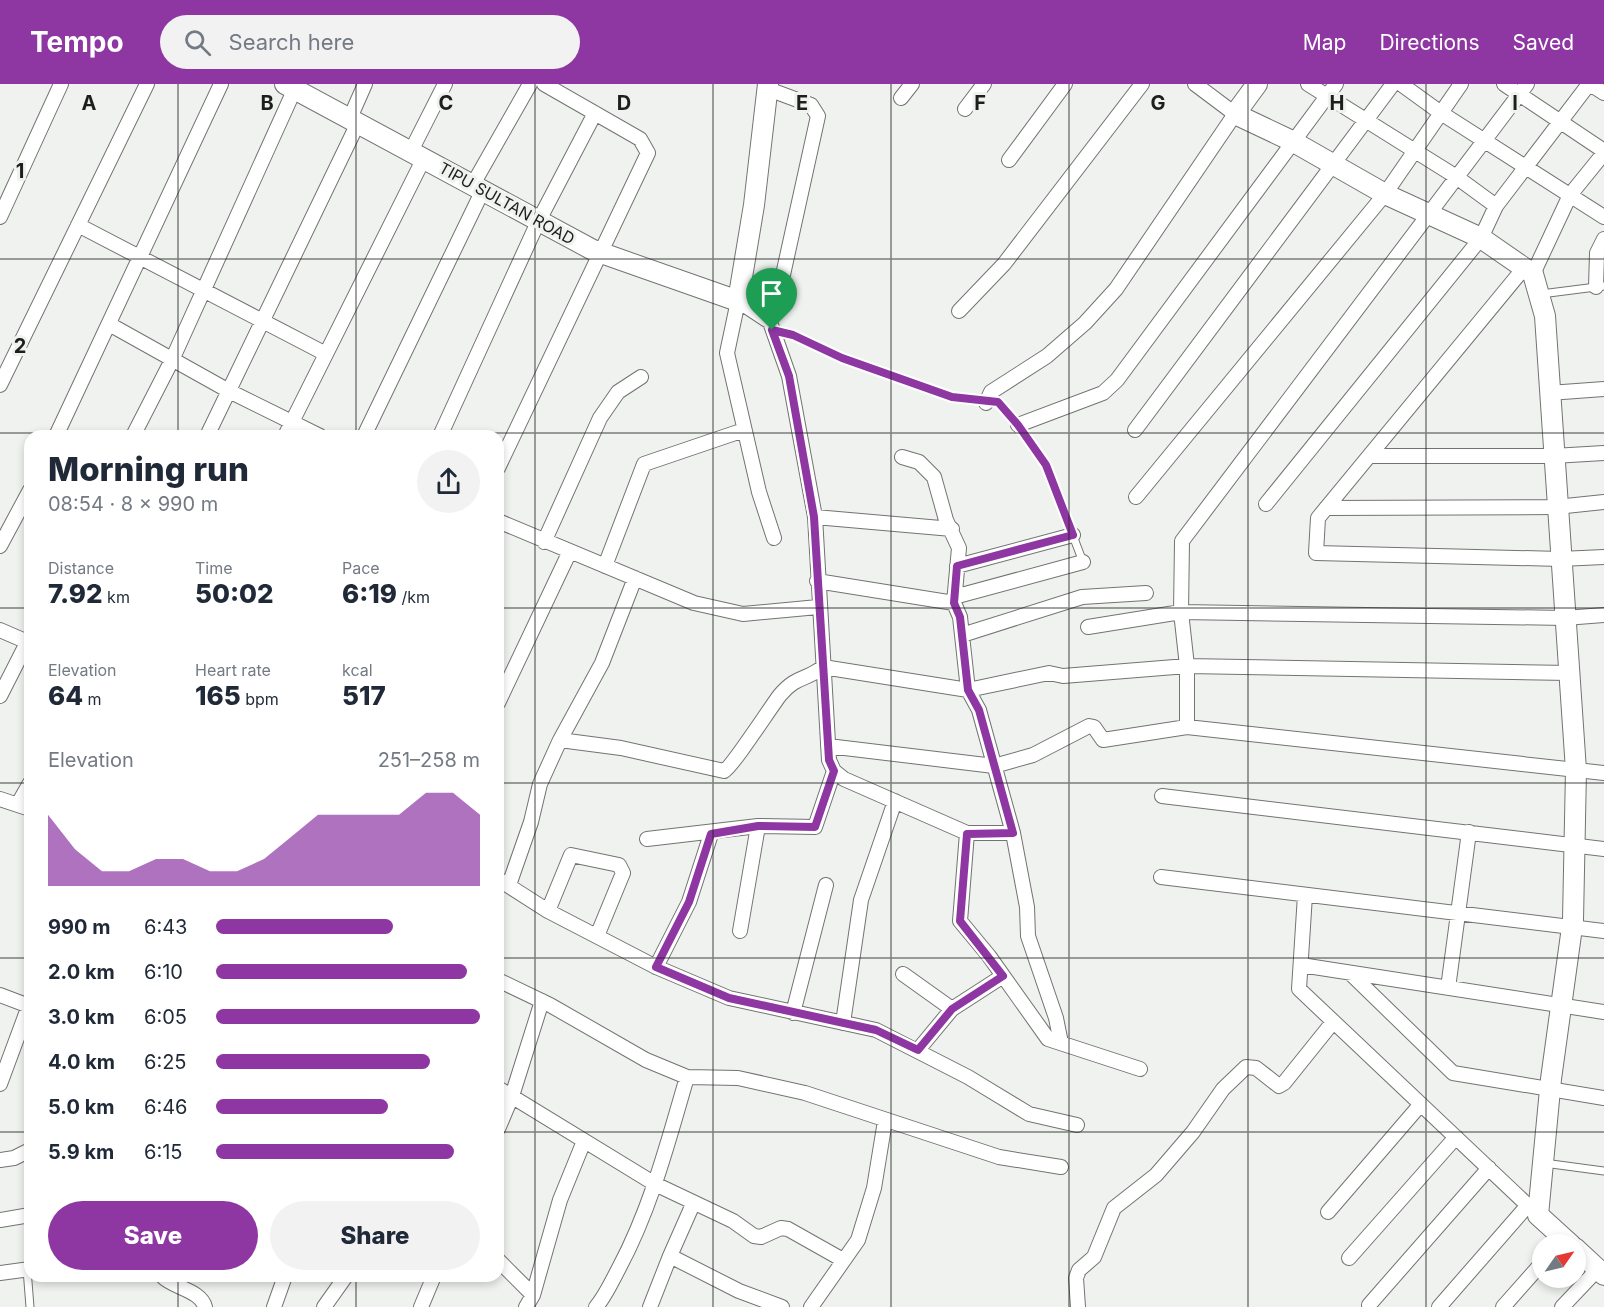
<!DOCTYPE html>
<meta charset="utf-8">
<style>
body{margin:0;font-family:Inter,sans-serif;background:#f2f2f3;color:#1f2937;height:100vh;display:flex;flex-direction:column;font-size:22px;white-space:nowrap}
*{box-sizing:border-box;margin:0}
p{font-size:20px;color:#747a83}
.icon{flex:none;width:33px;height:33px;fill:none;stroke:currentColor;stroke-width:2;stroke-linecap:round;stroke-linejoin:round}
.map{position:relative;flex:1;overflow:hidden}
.panel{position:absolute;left:24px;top:346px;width:480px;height:852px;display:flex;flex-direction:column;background:#fff;border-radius:18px;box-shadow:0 3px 9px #0003}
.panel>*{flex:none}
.needle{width:39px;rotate:56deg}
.buttons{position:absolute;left:1532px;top:1150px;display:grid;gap:12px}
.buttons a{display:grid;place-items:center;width:54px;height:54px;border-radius:50%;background:#fff;box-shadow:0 3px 9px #0003;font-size:30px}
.pin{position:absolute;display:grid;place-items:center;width:51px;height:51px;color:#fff;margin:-62px -26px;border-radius:50% 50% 50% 0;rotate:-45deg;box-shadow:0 0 6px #0007}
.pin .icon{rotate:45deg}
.round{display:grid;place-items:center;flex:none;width:63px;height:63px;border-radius:32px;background:#f2f2f3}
.overview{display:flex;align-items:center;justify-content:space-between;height:102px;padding:0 24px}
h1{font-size:33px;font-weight:800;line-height:45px}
.stats{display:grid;grid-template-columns:repeat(3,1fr);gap:9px;height:102px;padding:6px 24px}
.stats div{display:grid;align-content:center}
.stats b{font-size:26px;font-weight:800}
.stats small{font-size:16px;font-weight:400}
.stats p{font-size:16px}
.chart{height:168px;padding:12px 24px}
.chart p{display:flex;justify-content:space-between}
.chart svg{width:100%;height:108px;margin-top:6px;fill:#8e37a3;opacity:.7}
.action{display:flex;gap:12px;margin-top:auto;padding:12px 24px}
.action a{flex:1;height:69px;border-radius:36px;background:#8e37a3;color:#fff;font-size:24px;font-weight:800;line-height:69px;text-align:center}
.action a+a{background:#f2f2f3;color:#1f2937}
ul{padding:0 24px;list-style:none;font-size:20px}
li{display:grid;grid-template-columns:96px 72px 1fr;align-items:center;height:45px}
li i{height:15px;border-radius:8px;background:#8e37a3}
header{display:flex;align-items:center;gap:36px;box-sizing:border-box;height:84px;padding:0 30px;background:#8e37a3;color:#fff}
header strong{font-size:28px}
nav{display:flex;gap:33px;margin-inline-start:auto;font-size:21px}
.search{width:420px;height:54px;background:#f2f2f3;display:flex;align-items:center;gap:15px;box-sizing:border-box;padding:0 21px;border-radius:33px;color:#747a83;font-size:22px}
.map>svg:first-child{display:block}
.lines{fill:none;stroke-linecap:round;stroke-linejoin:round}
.lane-casing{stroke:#727471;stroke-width:9}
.street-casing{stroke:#727471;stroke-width:16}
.secondary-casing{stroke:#727471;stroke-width:22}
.lane{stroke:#fff;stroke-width:7}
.street{stroke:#fff;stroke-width:14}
.secondary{stroke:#fff;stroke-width:20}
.route-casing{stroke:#fff;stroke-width:12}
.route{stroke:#8e37a3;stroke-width:8}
.grid{fill:none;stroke:#1e1f1d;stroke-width:1.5;stroke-opacity:0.55}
.labels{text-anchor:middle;stroke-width:6;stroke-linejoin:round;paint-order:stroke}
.street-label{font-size:16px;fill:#1e1f1d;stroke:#eff2ef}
.grid-label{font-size:20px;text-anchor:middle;font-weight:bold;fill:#1e1f1d;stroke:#eff2ef;stroke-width:6;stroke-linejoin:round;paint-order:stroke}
</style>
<header>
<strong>Tempo</strong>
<div class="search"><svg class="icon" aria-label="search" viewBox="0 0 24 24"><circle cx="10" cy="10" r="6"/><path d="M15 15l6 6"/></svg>Search here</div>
<nav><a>Map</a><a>Directions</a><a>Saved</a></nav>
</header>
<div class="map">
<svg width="1604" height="1223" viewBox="0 0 1604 1223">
<rect width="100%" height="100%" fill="#eff2ef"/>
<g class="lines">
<g class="lane-casing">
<path id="lane" d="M1541,210L1604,202
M773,247L793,251L842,274L952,313L997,318L1018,341L1046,381L1083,478
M1544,1079L1604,1087
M27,1185L30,1223"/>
</g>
<g class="street-casing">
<path id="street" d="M1401,0L1441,29L1604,133
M1504,0L1604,67
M1590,0L1604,9
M768,5L811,21L818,32L775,227L770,238
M901,14L912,0
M965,25L984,0
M350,34L365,0
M411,67L445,0
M1009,76L1065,0
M472,102L530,0
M1496,122L1589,0
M0,133L61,0
M78,141L326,270
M1524,184L1318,434L1316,469L1560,475L1604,473
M1533,190L1570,111L1604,69
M1596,203L1597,169L1604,155
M959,227L1004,180L1142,0
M109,240L229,307L320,352
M0,301L147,0
M1549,309L1604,305
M986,319L991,308L1047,272L1085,239L1116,205L1235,30L1195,0
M1018,341L1103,309L1117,296L1336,0
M1135,346L1393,0
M56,352L221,0
M133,352L172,276L297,0
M207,352L358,39
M285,352L424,74
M364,352L482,108
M440,352L538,138L595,29
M1369,372H1553L1604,369
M902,373L919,378L934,393L946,436L959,464L954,519L960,533L968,606L979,626L1013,749L1027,823L1028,852L1056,934L1061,959
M498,384L648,69L640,55L544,0
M1136,413L1385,110L1461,0
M1266,420L1481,154L1496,122L1455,92L1308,0
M1326,424L1556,423L1604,418
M815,433L952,445
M498,437L694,519L743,530L818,523
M774,454L759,408L727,269L738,217L770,238L789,292L815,433L829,676L834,687L844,695L967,749H1013
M544,458L600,334L618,308L641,293
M0,462L30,406
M605,482L644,380L744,346
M957,482L1073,451
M817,497L954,519
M954,513L1083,478
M1088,543L1181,528L1565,534L1604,531
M0,546L30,559
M962,551L1082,513L1146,509
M0,612L30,553
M498,619L570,467
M1187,643V582L1181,528L1182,457L1527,0
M560,656L621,664L724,687C732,683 770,624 780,611C797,591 805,597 823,583L968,606L1049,589L1063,592L1187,582L1569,589
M828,662L994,682L1033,671L1089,642L1094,643L1103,656L1187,643L1604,689
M1162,712L1604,765
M0,715L30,725
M18,720L30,699
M967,749L960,837L989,872L1048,955L1140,985
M647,755L758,742L815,743L834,687
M1161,793L1604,847
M498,795L548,827L656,883L729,914L876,946L968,993L1029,1030L1077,1041
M509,801L531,738L540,700L560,656L602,579L635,494
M1305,811L1299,905L1538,1131
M548,827L571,771L619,781L623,789L597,852
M740,847L758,742
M1301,881L1604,928
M656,883L689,818L711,750
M1350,889L1453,989L1604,1014
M903,890L952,925
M498,896L550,921L646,976L687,993L738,994L805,1009L999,1073L1061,1083
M1448,904L1469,748
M0,911L29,922
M793,929L826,801
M843,939L861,816L895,717
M918,966L952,925L1003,892
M0,1000L30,919
M498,1004L655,1100L733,1137L754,1152L761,1153L781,1144L788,1145L843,1176
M498,1045L512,1012L542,917
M0,1076L14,1074L30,1066
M1328,1128L1421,1020
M0,1136L30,1131
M670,1172L693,1120
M1349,1174L1456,1053
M498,1176L533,1211
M0,1189L30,1185
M162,1192C173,1204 201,1206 205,1223
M1369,1221L1489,1084
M274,1223L285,1192
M324,1223L346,1192
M421,1223L434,1192
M526,1223L533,1211L560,1116L584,1057
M596,1223C606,1211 612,1197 619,1184C651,1124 668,1058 687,993
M650,1223L670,1172L739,1207L782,1223
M811,1223L858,1156L874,1104L885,1037
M1078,1223L1076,1194L1079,1186L1094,1173L1114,1124L1156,1091L1193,1048L1223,1005L1246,983L1256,984L1279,1002L1284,999L1333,938
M1439,1223L1528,1121
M1503,1223L1542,1179
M1562,1223L1598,1185"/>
</g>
<g class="secondary-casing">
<path id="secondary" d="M285,0L593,166L738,217L754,121L768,0
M1257,0L1235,30L1292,57L1385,110L1481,154L1533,190L1545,232L1576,686L1573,836L1551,995L1538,1131L1571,1161
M1575,1164L1604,1191"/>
</g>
<use href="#lane" class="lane"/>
<use href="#street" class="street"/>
<use href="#secondary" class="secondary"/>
</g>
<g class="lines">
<g class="route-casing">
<path id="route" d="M772,246L793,251L842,274L952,313L998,318L1018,341L1046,381L1073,451L957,482L954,519L960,533L968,606L979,626L1013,749L967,750L960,837L1003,892L952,925L918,966L876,946L729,914L656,883L689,818L711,750L758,742L815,743L834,687L829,676L814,433L789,292Z"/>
</g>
<use href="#route" class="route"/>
</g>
<path class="grid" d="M178,0V352M356,0V352M535,0V1223M713,0V1223M891,0V1223M1069,0V1223M1248,0V1223M1426,0V1223M0,175H1604M0,349H1604M0,524H30M498,524H1604M0,699H30M498,699H1604M0,874H30M498,874H1604M0,1048H30M498,1048H1604M178,1192V1223M356,1192V1223"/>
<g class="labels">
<g class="street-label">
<text transform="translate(507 119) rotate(29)" y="6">TIPU SULTAN ROAD</text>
</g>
</g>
<g class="grid-label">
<text x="89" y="26">A</text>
<text x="267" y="26">B</text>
<text x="446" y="26">C</text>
<text x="624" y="26">D</text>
<text x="802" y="26">E</text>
<text x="980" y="26">F</text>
<text x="1158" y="26">G</text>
<text x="1337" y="26">H</text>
<text x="1515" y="26">I</text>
<text x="20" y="94">1</text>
<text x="20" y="269">2</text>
</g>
</svg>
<div class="buttons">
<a><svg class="needle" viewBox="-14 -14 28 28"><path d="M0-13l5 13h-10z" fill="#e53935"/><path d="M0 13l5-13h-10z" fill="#747a83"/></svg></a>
</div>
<div class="pin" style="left:772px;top:246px;background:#1e9e55"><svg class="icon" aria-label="arrive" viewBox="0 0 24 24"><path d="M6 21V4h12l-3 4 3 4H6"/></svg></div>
<section class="panel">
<div class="overview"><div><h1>Morning run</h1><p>08:54 · 8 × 990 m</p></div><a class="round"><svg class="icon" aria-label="share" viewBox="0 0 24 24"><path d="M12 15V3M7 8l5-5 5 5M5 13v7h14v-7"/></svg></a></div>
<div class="stats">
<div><p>Distance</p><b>7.92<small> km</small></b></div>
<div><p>Time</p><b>50:02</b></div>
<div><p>Pace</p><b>6:19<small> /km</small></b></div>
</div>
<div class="stats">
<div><p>Elevation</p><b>64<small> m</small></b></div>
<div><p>Heart rate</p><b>165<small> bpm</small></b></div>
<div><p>kcal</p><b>517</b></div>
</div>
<div class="chart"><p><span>Elevation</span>251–258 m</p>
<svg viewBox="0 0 160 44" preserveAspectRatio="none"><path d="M0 44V15L10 29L20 38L30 38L40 33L50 33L60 38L70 38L80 33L90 24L100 15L110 15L120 15L130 15L140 6L150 6L160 15V44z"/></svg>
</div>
<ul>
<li><b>990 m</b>6:43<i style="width:67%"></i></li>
<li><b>2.0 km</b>6:10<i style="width:95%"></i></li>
<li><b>3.0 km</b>6:05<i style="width:100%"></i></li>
<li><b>4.0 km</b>6:25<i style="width:81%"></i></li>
<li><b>5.0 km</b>6:46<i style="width:65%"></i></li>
<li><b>5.9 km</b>6:15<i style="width:90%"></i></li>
</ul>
<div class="action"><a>Save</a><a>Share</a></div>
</section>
</div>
